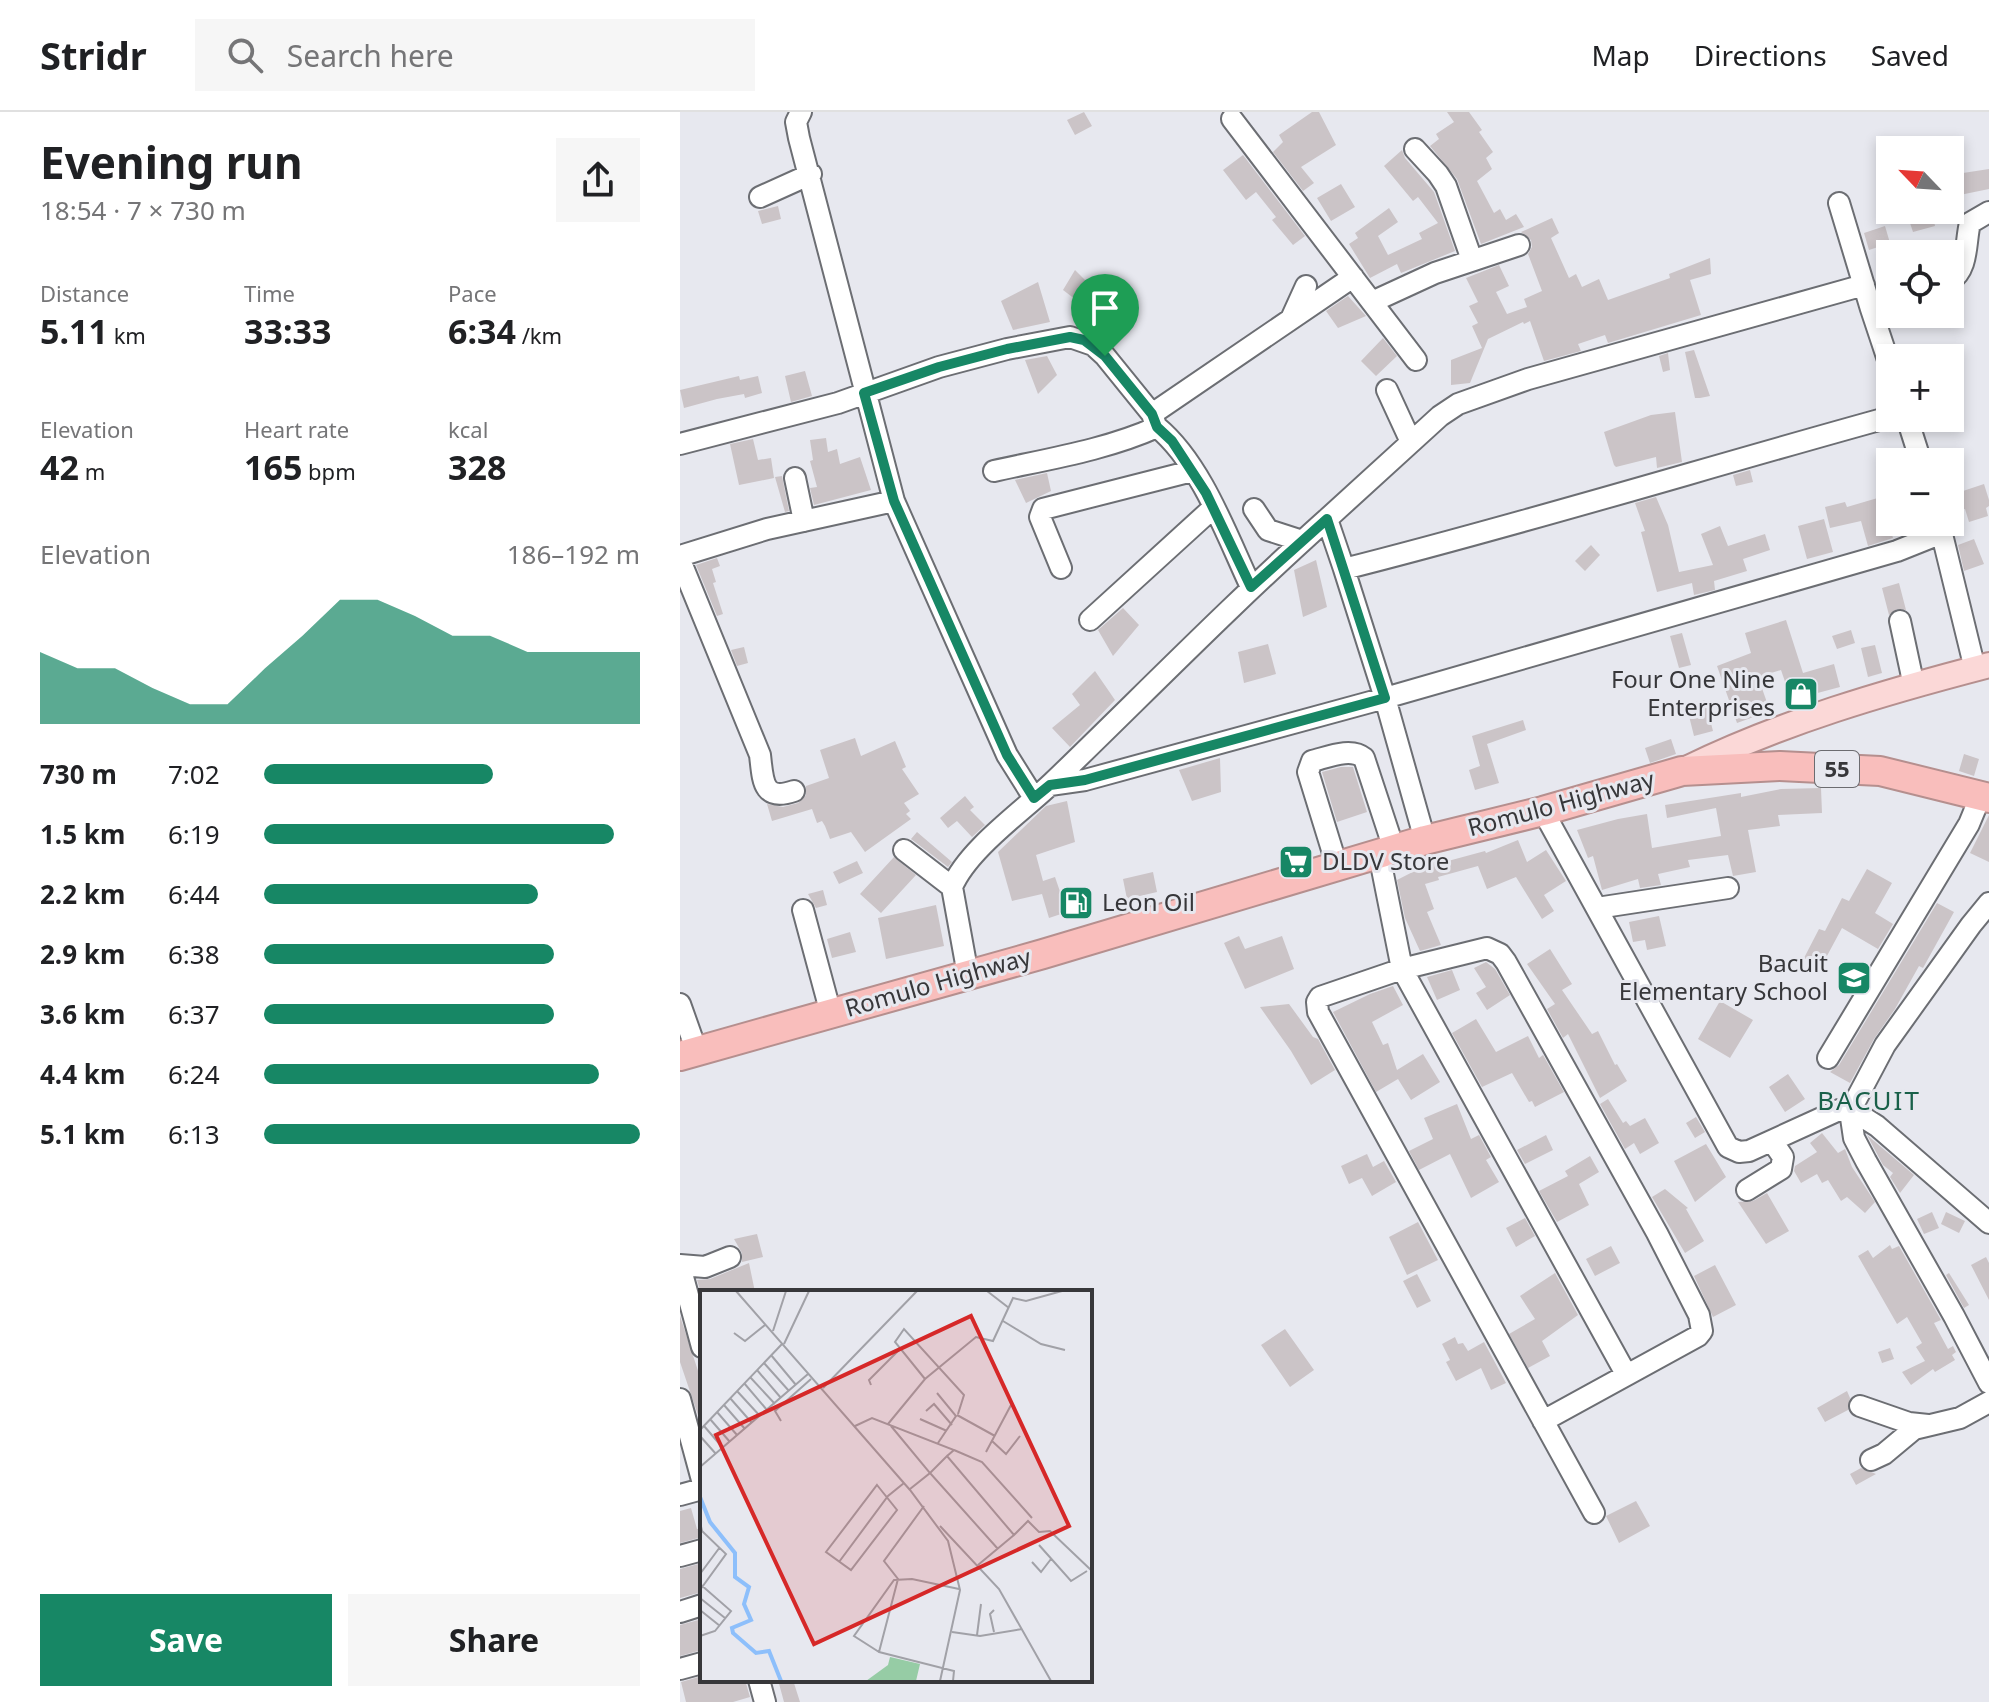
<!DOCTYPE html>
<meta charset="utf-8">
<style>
body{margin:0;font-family:"Noto Sans",sans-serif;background:#f6f6f6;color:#202124;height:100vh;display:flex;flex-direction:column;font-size:30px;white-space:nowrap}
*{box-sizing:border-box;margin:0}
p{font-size:26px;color:#757577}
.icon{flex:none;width:44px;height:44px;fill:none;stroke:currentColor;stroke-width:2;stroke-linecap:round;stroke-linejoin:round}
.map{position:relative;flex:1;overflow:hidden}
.details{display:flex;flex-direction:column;background:#fff;width:680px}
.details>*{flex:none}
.needle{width:52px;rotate:295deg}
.controls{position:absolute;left:1196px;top:24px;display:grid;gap:16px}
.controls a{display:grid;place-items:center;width:88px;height:88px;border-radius:0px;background:#fff;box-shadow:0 4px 12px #0003;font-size:40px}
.pin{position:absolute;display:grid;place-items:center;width:68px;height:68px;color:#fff;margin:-82px -34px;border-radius:50% 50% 50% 0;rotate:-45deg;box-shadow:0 0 8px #0007}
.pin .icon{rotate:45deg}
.round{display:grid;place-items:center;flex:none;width:84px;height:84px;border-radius:0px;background:#f6f6f6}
.headline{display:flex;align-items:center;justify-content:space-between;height:136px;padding:0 40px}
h1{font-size:44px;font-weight:700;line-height:60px}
.metrics{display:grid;grid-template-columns:repeat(3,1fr);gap:12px;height:136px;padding:8px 40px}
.metrics div{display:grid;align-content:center}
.metrics b{font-size:34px;font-weight:700}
.metrics small{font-size:22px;font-weight:400}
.metrics p{font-size:22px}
.chart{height:224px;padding:16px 40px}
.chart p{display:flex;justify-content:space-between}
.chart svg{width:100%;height:144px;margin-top:8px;fill:#178765;opacity:.7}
.button{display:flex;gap:16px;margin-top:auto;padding:16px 40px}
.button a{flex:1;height:92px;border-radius:0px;background:#178765;color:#fff;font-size:32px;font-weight:700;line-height:92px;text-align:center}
.button a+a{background:#f6f6f6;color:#202124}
ul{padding:0 40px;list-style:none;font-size:26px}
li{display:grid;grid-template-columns:128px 96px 1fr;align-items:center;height:60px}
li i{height:20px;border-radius:10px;background:#178765}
header{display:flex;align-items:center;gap:48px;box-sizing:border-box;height:112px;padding:0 40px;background:#fff;border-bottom:2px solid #e0e0e0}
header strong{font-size:38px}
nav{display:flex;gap:44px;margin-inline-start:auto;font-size:28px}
.search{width:560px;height:72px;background:#f6f6f6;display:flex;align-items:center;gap:20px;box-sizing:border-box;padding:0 28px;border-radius:0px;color:#757577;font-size:30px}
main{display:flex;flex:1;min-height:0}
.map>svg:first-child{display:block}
.building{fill:#cbc4c7}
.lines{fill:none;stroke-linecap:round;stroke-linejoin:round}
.minor-casing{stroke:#6c6e73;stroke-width:24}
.major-casing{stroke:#b58f8e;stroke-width:28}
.highway-casing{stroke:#b58f8e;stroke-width:32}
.minor{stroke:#fff;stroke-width:20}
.major{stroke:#fbd8d7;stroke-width:24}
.highway{stroke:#f9bebc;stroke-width:28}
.route-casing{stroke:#fff;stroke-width:16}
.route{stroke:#178765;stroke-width:10}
.labels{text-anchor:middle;stroke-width:6;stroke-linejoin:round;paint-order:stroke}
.shield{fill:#e7e8ef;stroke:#6c6c70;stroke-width:2}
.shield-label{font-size:22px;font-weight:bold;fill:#37373a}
.poi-label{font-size:24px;fill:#37373a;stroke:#e7e8ef;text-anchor:end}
.street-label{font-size:24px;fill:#37373a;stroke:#e7e8ef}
.neighbourhood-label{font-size:26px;letter-spacing:2px;fill:#196049;stroke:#e7e8ef}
.inset-river{fill:none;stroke:#8dbffb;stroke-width:4}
.inset-road{fill:none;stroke:#a1a1a7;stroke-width:2}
.view{fill:#d62828;fill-opacity:0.15;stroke:#d62828;stroke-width:4}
.inset-edge{fill:none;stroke:#37373a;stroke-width:4}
</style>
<header>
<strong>Stridr</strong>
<div class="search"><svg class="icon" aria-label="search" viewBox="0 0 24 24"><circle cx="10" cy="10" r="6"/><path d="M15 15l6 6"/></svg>Search here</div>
<nav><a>Map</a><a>Directions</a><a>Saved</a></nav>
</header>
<main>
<section class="details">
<div class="headline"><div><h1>Evening run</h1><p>18:54 · 7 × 730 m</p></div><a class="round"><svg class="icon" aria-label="share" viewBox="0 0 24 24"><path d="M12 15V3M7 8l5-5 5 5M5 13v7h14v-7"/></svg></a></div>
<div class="metrics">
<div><p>Distance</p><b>5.11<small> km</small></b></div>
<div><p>Time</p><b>33:33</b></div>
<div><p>Pace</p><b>6:34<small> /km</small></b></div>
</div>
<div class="metrics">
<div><p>Elevation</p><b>42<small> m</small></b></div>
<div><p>Heart rate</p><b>165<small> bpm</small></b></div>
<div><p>kcal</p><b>328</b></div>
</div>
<div class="chart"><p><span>Elevation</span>186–192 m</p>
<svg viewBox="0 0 160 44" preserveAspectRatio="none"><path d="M0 44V22L10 27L20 27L30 33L40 38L50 38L60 27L70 17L80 6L90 6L100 11L110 17L120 17L130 22L140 22L150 22L160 22V44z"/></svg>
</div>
<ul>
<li><b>730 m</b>7:02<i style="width:61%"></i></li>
<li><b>1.5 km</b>6:19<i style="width:93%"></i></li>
<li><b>2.2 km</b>6:44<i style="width:73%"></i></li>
<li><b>2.9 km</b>6:38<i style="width:77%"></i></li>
<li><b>3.6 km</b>6:37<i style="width:77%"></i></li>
<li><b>4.4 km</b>6:24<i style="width:89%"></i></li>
<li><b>5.1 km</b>6:13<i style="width:100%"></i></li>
</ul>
<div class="button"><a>Save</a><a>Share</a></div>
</section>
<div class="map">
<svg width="1309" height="1590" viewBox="0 0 1309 1590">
<rect width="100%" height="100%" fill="#e7e8ef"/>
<path class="building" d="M404,0L412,14L395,23L387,8Z
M632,0H639L656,33L621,55L634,71L623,79L593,40L603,30L599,23Z
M767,0H789L802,18L799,20L813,40L806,46L812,57L797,69L814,101L820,97L826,108L836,102L844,115L801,132L777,67L750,34L759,27L756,22L774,10Z
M722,38L725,46L754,80L775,139L721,161L717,152L690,166L669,132L678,126L675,121L709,96L718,110L698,124L708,143L742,127L739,121L758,111L738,85L733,89L704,54Z
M563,43L625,124L613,133L592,108L596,105L576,80L566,88L543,58Z
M1309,57V77L1270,85V63Z
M661,72L675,95L651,109L637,86Z
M98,94L101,107L82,112L78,99Z
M1252,98L1255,114L1233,120L1228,105Z
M872,106L879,121L871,126L889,166L896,162L902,175L919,167L928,188L990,166L989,162L1030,146L1031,162L1010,168L1021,203L928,231L925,223L898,232L901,239L864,249L850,209L844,212L843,210L808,227L790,271L771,273V248L802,236L792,214L798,211L789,194L798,190L786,166L819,153L829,174L816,180L827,202L847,195L844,187L862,179L848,142L852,135L851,128L841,120Z
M1205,114L1210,131L1189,138L1184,121Z
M395,158L413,176L404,194L383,178Z
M358,170L370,210L333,218L321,189Z
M668,184L686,204L658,216L646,199Z
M703,226L717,244L696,264L681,249Z
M1014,238L1030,284L1020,286H1015L1005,240Z
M988,241L990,258L983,260L979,244Z
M367,244L377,263L358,282L345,248Z
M125,259L132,284L111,290L105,264Z
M59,264L60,268L78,264L82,281L65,286L64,282L37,287L4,296L0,278Z
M995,300L1002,350L977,356L976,345L936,355L934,353L924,320L971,303Z
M146,326L148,340L157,337L160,352L180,345L191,378L134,393L130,376L137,375L130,349L133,348L130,328Z
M73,327L78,348L91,346L94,366L59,373L50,332Z
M1070,358L1073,370L1056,374L1053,363Z
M367,361L371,379L346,391L335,368Z
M102,364L109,399L105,400L95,365Z
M1304,372L1309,388V394L1306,396L1308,404L1289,410L1285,397L1270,401V387L1281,384L1280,380Z
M976,385L988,413L999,460L1033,453L1021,422L1040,414L1048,434L1085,422L1090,438L1063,447L1067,459L1034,469L1035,478L1014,483L1012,471L977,480L961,420L965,419L955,391Z
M1201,385L1213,426L1188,434L1181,409L1150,416L1145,395L1165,390L1167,395Z
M1144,407L1153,440L1127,447L1118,414Z
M1294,427L1304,452L1284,459L1278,433Z
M911,433L920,443L905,459L895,449Z
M37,446L40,454L32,457L36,470L33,471L43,502L37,504L16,453Z
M636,448L647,495L623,505L614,458Z
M1219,471L1226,498L1217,497L1209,503L1202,476Z
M443,496L459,513L433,544L418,518Z
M1106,508L1123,561L1154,552L1160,575L1130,583L1131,587L1113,593L1101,558L1078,565L1090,599L1057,611L1037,554L1071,541L1065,521Z
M1171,518L1175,531L1157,537L1152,524Z
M1002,521L1011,553L999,556L990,524Z
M588,532L596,562L564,571L558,540Z
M1195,533L1202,561L1188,565L1181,536Z
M64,535L68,551L57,554L51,538Z
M415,559L435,588L390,635L372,616L400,593L392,582Z
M1025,588L1033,619L1014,624L1006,592Z
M843,608L846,618L807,632L819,671L795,678L789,658L800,654L792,624Z
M175,626L181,644L215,629L226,655L222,657L239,682L224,691L230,699L226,702L231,707L185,740L171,720L150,727L145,714L142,709L137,711L132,697L92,709L87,692L103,695L118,691L126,683V674L149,666L140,638Z
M991,627L996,642L970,651L965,636Z
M1284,642L1299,647L1294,664L1279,659Z
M540,646L541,680L512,689L499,658Z
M661,655H673L687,700L657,710L642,660Z
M1141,676L1142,701L1098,703L1100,714L1068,718L1076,760L1053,764L1048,743L1008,748L1010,755L978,762L981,773L960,776L958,767L922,778L913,744L908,746L897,718L938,707L967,702L972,736L1041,724L1036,696L987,706L985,693L1061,681V685L1101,677Z
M285,684L294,695L290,698L305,713L292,725L277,709L268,716L260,706Z
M387,689L395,730L356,743L363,769L375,765L387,800L369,806L362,782L332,789L318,740L366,694Z
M1309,703V750L1290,741Z
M237,720L272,750L268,755L231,727Z
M838,728L847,750L866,738L886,769L864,783L874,799L862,807L836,765L807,777L798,754L758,765L759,768L745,772L754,797L747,800L761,833L740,839L725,806L717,768L754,749L767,745L768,749L805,739L806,741Z
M214,745L236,763L201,801L180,782Z
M177,749L183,761L159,772L153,760Z
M1187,757L1212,771L1195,801L1213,812L1198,837L1162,816L1141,855L1124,846L1139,817L1145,819L1162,786L1169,789Z
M473,760L477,780L447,787L443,767Z
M143,778L147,793L136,796L128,782Z
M1257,791L1274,800L1243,856L1239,854L1215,897L1194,927L1170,971L1150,960L1159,953Z
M256,793L264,834L206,847L198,806Z
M979,804L986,834L967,838L965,828L953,830L949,810Z
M170,820L176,840L152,846L147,827Z
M559,824L565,837L602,824L614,857L565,877L544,831Z
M870,837L892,872L882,878L912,922L918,919L935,953L937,952L947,969L920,986L888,922L883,926L867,897L875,892L847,852Z
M806,850L815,857L830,883L807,898L796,881L806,875L794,856Z
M772,858L780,878L757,888L747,865Z
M713,874L723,893L692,910L703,933L708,931L717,958L743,942L760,970L731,988L718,967L696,980L653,900L690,882Z
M1040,889L1073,908L1050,946L1018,927Z
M609,892L633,925L638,927L655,958L631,973L611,939L580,895Z
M796,907L816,940L848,924L859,946L863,943L884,980L855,995L852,989L849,990L832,961L802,975L772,921Z
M1108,962L1125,987L1105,1000L1089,975Z
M928,987L943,1011L946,1009L950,1014L965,1006L979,1031L960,1042L954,1031L945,1037L920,992Z
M777,992L791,1027L799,1023L811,1045L806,1048L819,1070L791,1086L770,1042L739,1058L729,1039L753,1027L744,1006Z
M1016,1005L1025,1020L1015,1026L1006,1011Z
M1142,1021L1158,1041L1165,1037L1172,1055L1195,1090L1185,1101L1167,1085L1161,1089L1148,1068L1142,1071L1137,1062L1121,1071L1114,1059L1115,1054L1137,1040L1130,1031Z
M866,1023L873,1038L845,1052L837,1038Z
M1187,1023L1234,1063L1220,1081L1210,1065L1213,1061L1203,1053Z
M1026,1032L1046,1065L1015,1090L994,1049Z
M687,1042L693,1055L704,1049L716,1070L692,1084L682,1066L669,1072L661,1054Z
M910,1044L919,1060L899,1072L909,1093L877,1110L859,1079L888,1064L885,1059Z
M985,1077L1008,1096L1006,1097L1024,1129L1005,1141L972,1085Z
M1087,1081L1109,1119L1086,1132L1058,1090L1073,1089Z
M1252,1100L1259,1116L1244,1122L1237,1107Z
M1266,1100L1285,1109L1279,1121L1261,1112Z
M845,1106L855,1124L836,1135L826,1116Z
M738,1110L758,1148L727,1163L709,1125Z
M77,1122L83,1145L62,1150V1141L54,1127Z
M1210,1133L1212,1137L1219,1134L1261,1208L1254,1211L1268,1237L1273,1234L1276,1240L1272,1243L1275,1248L1255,1260L1253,1257L1231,1273L1222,1260L1245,1249L1236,1235L1242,1231L1227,1205L1217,1212L1178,1144L1188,1138L1193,1146Z
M931,1134L940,1151L915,1164L906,1147Z
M1306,1145L1309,1151V1188L1291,1153Z
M69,1151L75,1180H22V1185L17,1168L30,1167Z
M1035,1153L1056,1193L1033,1205L1014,1164Z
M875,1161L898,1203L862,1229L870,1244L848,1256L829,1222L855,1207L840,1184Z
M1269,1161L1289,1193L1284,1196L1266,1163Z
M737,1162L751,1189L737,1196L723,1169Z
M0,1204L22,1271V1305L19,1306L0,1250Z
M605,1217L634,1258L610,1275L581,1233Z
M775,1225L778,1232L783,1231L788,1239L804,1230L826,1271L811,1278L801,1256L776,1269L766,1250L770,1248L762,1232Z
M1210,1236L1214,1247L1202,1251L1198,1240Z
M1167,1279L1170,1286L1168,1298L1145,1310L1137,1296Z
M1181,1356L1196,1362L1176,1373L1170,1362Z
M956,1389L970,1414L939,1431L926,1404Z
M11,1396L17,1417L22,1416V1425L0,1431V1399Z
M22,1451V1480L0,1486V1457Z
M22,1507V1538L0,1544V1513Z
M22,1564V1568H65L70,1585L53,1590H6L1,1570Z
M98,1568H113L120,1590H104Z"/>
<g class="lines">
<g class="minor-casing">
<path id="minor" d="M121,0L116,10L119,26L214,389L327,643L354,686
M552,7L736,248
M735,37L758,62L766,74L792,148
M80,85L131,62
M1159,91L1191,197
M1270,169C1289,157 1285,130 1290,111L1309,100
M692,190L755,161L839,133
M1210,190L1191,197L1210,254
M611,207L626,174
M707,278L731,330
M1210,305C1028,355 847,411 664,457L705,586L1217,439L1262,421
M1227,306L1241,350
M475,311L472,302L673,165
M0,332L158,291L259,255L327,237L390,225L413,233L425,244L472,302
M314,359C368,347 426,338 477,315C521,351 547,424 571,475
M115,366L124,409
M574,397L588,418L622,429
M647,407L760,304L778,292L848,267L1184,173
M1259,410L1295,557
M0,444L87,417L214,389
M0,448L80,643C83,668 82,690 114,679
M381,456L360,405L363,397L512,359
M410,508L534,395
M1220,509L1234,574
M370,673L405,668L705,586L745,728
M863,699L1048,1035L1059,1040L1069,1039L1159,998L1178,1002L1197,1014L1309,1111
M224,738L272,775
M699,742L722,857L946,1262
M657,754L628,660L632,649C648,645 671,635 684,646L714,737
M1309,791L1291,813L1205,933L1170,999L1174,1026L1186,1049L1274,1204L1309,1271
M917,796L1048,776
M123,798L151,902
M288,863L272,775C288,737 343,699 373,670C464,582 552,492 647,407L664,457
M0,892L17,940
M1148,946L1289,712L1301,683
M1067,1078L1101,1057L1103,1045L1092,1029
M0,1153L25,1155L50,1145
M0,1154L22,1235
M0,1287L22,1368
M1180,1294L1229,1311L1248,1313
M863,1309L1018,1224L1022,1219L1019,1203L977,1121L826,850L820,842L807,836L722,857L640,885L637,890L638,900C729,1068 821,1235 914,1401
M1191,1348L1204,1342L1234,1317L1280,1306L1309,1290
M0,1383L22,1377
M0,1444L22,1438
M0,1500L22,1493
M0,1557L22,1551
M79,1568L85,1590"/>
</g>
<g class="major-casing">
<path id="major" d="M1006,657C1102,610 1205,580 1309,553"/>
</g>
<g class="highway-casing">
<path id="highway" d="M0,944L363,842L745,728L863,699L1002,659L1100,654L1200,659L1309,686"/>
</g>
<use href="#minor" class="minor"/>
<use href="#major" class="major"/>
<use href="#highway" class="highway"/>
</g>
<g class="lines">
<g class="route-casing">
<path id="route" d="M390,225L404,228L425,244L472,302L477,315L492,329L526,381L571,475L647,407L705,586L405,668L370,673L354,686L327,643L214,389L184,281L259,255L327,237Z"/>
</g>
<use href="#route" class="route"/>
</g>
<defs>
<g id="shop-square" transform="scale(1.8)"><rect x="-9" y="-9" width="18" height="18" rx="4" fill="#178765" stroke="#e7e8ef"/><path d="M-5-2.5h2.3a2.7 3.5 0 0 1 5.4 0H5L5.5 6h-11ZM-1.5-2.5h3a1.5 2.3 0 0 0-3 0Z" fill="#fff"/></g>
<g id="supermarket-square" transform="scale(1.8)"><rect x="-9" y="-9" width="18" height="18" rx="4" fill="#178765" stroke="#e7e8ef"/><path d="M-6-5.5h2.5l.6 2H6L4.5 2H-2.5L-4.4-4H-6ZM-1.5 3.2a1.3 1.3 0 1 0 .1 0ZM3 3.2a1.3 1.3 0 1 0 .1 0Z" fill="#fff"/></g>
<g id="fuel-square" transform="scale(1.8)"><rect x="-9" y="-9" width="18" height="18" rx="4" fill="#178765" stroke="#e7e8ef"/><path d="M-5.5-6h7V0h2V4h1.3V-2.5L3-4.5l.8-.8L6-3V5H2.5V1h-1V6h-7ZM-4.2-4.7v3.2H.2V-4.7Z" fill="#fff"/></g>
<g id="school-square" transform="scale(1.8)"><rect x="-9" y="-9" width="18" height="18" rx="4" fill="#178765" stroke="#e7e8ef"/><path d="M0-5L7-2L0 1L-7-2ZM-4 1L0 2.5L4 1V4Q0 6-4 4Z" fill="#fff"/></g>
</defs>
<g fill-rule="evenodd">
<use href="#shop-square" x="1121" y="582"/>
<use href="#supermarket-square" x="616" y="750"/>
<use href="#fuel-square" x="396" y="791"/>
<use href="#school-square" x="1174" y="866"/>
</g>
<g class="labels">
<rect class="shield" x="1135" y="639" width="44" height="36" rx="6"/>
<g class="shield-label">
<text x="1157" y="665">55</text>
</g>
<g class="poi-label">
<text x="1095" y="576">Four One Nine<tspan x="1095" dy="28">Enterprises</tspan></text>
<text x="642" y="758" text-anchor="start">DLDV Store</text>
<text x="422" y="799" text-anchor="start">Leon Oil</text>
<text x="1148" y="860">Bacuit<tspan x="1148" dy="28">Elementary School</tspan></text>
</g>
<g class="street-label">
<text transform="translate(881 692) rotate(-15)" y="8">Romulo Highway</text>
<text transform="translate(258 871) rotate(-16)" y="8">Romulo Highway</text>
</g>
<g class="neighbourhood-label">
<text x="1189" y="998">BACUIT</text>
</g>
</g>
<g transform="translate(20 1178)">
<rect width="392" height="392" fill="#e7e8ef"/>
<path d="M190,367L220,374L216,391H166L188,375Z" fill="#96cca5"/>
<path class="inset-river" d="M0,207L10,232L35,263V287L49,297L44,314L51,330L32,338L33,343L56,363L69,361L81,391"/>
<path class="inset-road" d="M36,1L210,200L248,251L260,300L240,391M287,1L309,18M303,31L341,54L365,60M73,41L86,1M34,43L45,51L65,35M84,54L109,1M71,65L96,95M64,73L89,101M57,80L81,108M50,87L75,114M225,89L195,52L204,39L264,105L258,124M44,93L67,120M171,95L169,90L200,59M123,98L217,1M37,101L60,126M237,103L256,126L238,153M30,108L52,133M24,115L45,139M226,121L234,114L252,135M17,122L37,145M257,125L295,146M10,129L30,152M220,129L247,141M81,131L75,121L111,89M188,134L225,89L276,47L293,51L313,8L326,11L362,1M4,136L23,158M155,136L172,128L254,160L247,166M191,136L230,183L210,199M0,140L82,54M0,146L16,164M292,151L306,164L320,146M254,160L282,172L332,228M286,162L311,115M0,177L108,84M177,195L197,220L151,280L126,262ZM224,216L184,271L198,289L179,362L254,381L253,391M0,232L2,241L26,264L0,300M240,236L299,299L351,391M339,255L371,291L387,281M298,259L230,183L247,166L314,245L328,231L339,242L350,241L392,281M139,272L188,206L204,193M332,272L341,282L351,269M278,275L314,245M0,284L20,257M0,294L31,321L15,341L0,346M0,308L25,328M0,320L20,336M252,342L280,346L322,339M294,342L290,324L294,320M277,345L281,314M179,362L154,346L194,290L212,289L259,299"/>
<path class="view" d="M271,26L369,236L114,354L16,145Z"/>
<rect width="392" height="392" class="inset-edge"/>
</g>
</svg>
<div class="controls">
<a><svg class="needle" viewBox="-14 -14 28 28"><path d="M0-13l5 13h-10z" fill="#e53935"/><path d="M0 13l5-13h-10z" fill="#757577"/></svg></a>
<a><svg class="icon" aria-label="locate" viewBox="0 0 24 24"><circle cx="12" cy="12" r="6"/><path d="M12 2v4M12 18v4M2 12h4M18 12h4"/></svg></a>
<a>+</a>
<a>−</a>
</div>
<div class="pin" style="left:425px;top:244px;background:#1e9e55"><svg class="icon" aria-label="arrive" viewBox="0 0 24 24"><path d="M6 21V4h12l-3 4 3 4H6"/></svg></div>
</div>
</main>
